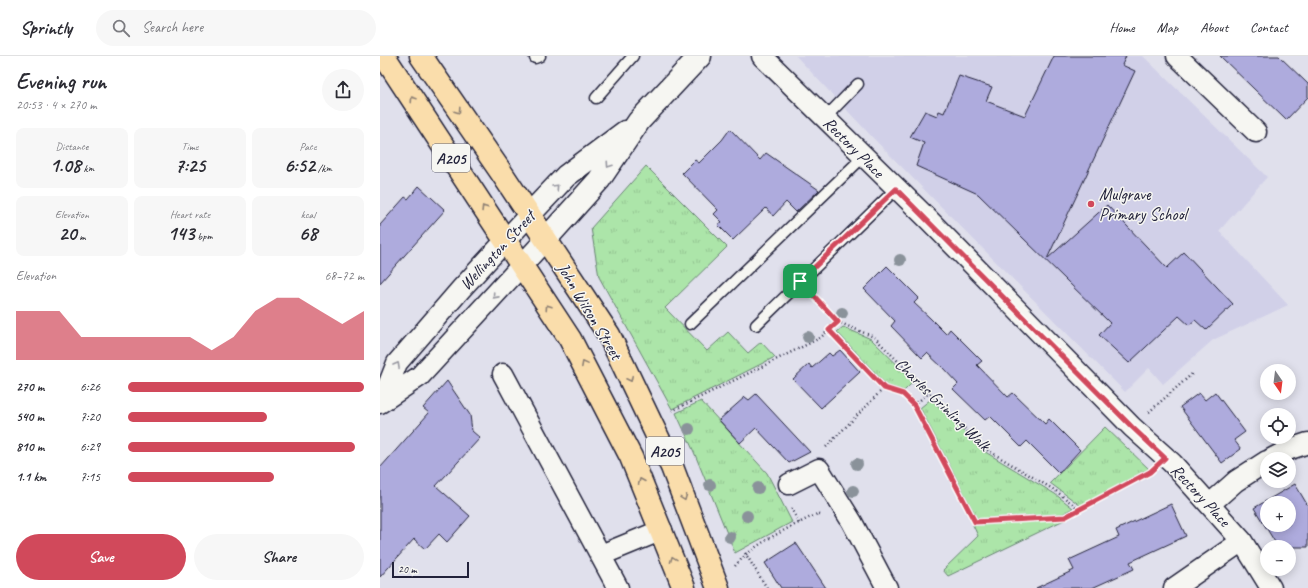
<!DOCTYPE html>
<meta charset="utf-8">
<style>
body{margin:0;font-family:Caveat,sans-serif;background:#f7f7f7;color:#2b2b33;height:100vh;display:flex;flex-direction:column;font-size:15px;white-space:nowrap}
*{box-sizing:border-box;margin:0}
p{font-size:13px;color:#7c7c81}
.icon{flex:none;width:22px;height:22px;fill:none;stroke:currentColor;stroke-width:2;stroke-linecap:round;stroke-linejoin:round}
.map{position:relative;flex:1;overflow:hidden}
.side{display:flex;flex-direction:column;background:#fff;width:380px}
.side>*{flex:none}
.needle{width:26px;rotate:166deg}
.controls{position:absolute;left:880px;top:308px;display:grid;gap:8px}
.controls a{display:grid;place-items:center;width:36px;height:36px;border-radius:50%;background:#fff;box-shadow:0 2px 10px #0003;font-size:20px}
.scale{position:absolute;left:12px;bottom:10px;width:77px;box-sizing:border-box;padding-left:4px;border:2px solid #22223b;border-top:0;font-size:11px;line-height:14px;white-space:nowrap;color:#22223b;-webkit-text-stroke:3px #f6f6f2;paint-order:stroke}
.pin{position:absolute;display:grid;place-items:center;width:34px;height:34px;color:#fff;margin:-17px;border-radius:8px;box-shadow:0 2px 6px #0006}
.round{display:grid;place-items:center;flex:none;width:42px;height:42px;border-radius:21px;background:#f7f7f7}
.overview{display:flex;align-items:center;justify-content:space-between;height:68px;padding:0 16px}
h1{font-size:22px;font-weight:700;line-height:30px}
.stats{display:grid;grid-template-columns:repeat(3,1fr);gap:6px;height:68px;padding:4px 16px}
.stats div{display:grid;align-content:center;border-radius:8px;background:#f7f7f7;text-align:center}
.stats b{font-size:20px;font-weight:700}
.stats small{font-size:11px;font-weight:400}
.stats p{font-size:11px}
.chart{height:112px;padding:8px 16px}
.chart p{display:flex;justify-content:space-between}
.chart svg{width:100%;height:72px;margin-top:4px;fill:#d1495b;opacity:.7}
.action{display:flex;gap:8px;margin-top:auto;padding:8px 16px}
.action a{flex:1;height:46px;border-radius:24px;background:#d1495b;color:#fff;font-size:16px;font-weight:700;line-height:46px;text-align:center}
.action a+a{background:#f7f7f7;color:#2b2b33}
ul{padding:0 16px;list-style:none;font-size:13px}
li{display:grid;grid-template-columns:64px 48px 1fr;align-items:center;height:30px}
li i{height:10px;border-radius:5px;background:#d1495b}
header{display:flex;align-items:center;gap:24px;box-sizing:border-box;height:56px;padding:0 20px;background:#fff;border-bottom:1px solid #e1e1e2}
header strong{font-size:19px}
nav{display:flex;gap:22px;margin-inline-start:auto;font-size:14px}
.search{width:280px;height:36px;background:#f7f7f7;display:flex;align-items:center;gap:10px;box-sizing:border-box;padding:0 14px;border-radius:22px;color:#7c7c81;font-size:15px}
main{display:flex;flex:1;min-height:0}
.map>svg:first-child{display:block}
.built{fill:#d1d0e8}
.grass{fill:url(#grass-tufts);stroke:#678472}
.building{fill:#aeabdd;stroke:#22223b;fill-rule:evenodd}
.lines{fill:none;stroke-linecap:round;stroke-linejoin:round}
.lane-casing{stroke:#22223b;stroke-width:13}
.street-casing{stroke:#22223b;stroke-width:23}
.secondary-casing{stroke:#22223b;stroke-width:25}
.highway-casing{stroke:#22223b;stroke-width:25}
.path{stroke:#22223b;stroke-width:2.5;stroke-dasharray:1 3;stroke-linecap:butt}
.lane{stroke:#f6f6f2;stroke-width:10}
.street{stroke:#f6f6f2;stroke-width:20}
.secondary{stroke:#f6f6f2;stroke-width:22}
.highway{stroke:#faddab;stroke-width:22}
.tree{fill:#8a929a}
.oneway{stroke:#8e8073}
.oneway2{stroke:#9797a0}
.route-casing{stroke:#fff;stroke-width:8}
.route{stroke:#d1495b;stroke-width:5}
.poi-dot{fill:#d1495b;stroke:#f6f6f2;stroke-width:1.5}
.labels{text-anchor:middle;stroke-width:3;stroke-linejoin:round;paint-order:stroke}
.shield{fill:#f6f6f2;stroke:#626272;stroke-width:1}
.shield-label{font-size:16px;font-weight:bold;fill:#22223b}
.street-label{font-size:17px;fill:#22223b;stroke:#f6f6f2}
.poi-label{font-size:17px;fill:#22223b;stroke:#f6f6f2;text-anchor:start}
</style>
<header>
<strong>Sprintly</strong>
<div class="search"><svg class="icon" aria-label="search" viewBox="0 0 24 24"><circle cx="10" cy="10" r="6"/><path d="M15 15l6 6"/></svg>Search here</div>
<nav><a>Home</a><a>Map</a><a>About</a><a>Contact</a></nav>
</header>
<main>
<section class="side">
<div class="overview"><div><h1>Evening run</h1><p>20:53 · 4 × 270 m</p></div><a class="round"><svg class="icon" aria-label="share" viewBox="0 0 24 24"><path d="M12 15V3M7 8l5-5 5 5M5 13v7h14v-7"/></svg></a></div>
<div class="stats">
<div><p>Distance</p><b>1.08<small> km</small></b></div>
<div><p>Time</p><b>7:25</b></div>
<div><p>Pace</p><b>6:52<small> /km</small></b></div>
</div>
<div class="stats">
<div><p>Elevation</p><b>20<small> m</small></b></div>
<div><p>Heart rate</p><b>143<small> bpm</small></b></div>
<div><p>kcal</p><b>68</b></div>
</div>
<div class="chart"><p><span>Elevation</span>68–72 m</p>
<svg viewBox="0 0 160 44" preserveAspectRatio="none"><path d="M0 44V14L10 14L20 14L30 30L40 30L50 30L60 30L70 30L80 30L90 38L100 30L110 14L120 6L130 6L140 14L150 22L160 14V44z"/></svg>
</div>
<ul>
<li><b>270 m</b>6:26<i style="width:100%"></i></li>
<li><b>540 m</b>7:20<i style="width:59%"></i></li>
<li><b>810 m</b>6:29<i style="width:96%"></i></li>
<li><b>1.1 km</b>7:15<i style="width:62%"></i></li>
</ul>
<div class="action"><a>Save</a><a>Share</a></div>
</section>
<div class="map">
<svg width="928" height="532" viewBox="0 0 928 532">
<defs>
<pattern id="grass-tufts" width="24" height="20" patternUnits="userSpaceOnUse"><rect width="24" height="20" fill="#ace5a9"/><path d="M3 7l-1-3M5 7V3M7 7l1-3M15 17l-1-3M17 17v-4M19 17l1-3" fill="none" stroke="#94c492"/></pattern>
</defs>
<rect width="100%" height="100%" fill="#e0e0ec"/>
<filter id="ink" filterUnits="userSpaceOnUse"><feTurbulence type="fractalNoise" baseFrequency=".025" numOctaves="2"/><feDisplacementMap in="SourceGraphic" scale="8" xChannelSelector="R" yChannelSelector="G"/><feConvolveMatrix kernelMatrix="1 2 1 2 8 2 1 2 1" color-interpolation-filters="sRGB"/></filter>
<g filter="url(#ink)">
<path class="built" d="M416,0H763L887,121L839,175L908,249L833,284L783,328L769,312L745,336L495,84Z"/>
<path class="grass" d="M266,110L347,191L285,252L327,295L348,276L368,297L381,286L395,301L292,353L219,221L211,172Z
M463,271L491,283L534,325L524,335L507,330L457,276Z
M551,343L602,394L675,438L693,452L683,458L597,463L540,352Z
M321,345L387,417L412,466L355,497L314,396L296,357Z
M725,371L769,413L701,450L670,427Z
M686,463L568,520L563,514L598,480L593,469Z"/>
<path class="building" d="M674,0H746L742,9L755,15L667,203L727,149L787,212L804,196L853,248L826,274L815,264L809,269L799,260L749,307L719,279L730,267L598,138L536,110L544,87L530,81L545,55L557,60L559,55L564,57L579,20L612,31L606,45L645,60Z
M840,0H899L928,28V41L906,64Z
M350,73L380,104L386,97L439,134L416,156L406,146L393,160L386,152L353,184L338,169L342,166L334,158L338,154L302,117L315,104L319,107L342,84Z
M39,130L65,154L0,227V169L25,141L28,143Z
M507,210L539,242L534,247L550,262L566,278L570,273L602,305L597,309L628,341L633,337L665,368L669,363L700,394L679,417L647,385L641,391L610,360L605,364L573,333L578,328L563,312L547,297L542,302L511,270L515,265L484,233Z
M460,294L480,316L441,352L413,323L429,308L432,312L449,297L452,300Z
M67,325L90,359L92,375L100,382L56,430L90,460L67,486L59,478L45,493L34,483L0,521V412L49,357L43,352Z
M835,336L865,376L854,384L861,393L842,407L800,351L819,337L825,344Z
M376,338L430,396L409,407L376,372L360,387L339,364L365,341L369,344Z
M915,428L928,450V491H898L874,452ZM887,447H909V469H887Z
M791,448L806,480L750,506L754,513L712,532H656L694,514L689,504L739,481L736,474Z
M416,487L446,532H401L385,507Z"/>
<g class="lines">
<g class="lane-casing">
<path id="lane" d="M155,0V2L160,0
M216,42L253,0
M445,62L478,28
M310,268L484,100
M376,269L516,133"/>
</g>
<g class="street-casing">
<path id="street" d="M382,0L547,162L752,371L792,407L862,485L891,532
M797,0L876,76
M123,318L238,532
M2,345L17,307L81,233L149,159
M0,347L40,320L166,183
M891,403L910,393L928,387
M409,428L439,413L472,466L507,532
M830,448L856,425L887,405
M221,499L282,474
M794,532L862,485"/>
</g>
<g class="secondary-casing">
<path id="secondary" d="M149,159L186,120L245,76
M166,183L219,124L259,65L320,0"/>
</g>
<g class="highway-casing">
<path id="highway" d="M4,0L190,283L251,401L304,532
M41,0L121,116L229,279L292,411L338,532"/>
</g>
<path class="path" d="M433,239L458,266L494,281L604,392L676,435L700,454
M449,274L504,332L523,338L534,349L595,466L685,461L769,417
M534,349L550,336
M292,355L440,282L458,266
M769,356L812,318
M446,391L504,332
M411,452L419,467
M365,497L387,532
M355,510C375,486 409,472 437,458L440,459"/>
<use href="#lane" class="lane"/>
<use href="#street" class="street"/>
<use href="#secondary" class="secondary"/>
<use href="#highway" class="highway"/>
</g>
<g class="tree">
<circle cx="520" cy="204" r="6"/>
<circle cx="462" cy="257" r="6"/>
<circle cx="428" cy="281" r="6"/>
<circle cx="309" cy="373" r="6"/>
<circle cx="477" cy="408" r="6"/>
<circle cx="330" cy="429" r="6"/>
<circle cx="378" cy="432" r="6"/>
<circle cx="473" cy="435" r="6"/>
<circle cx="367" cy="460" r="6"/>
<circle cx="350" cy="481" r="6"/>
</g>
<defs><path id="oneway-chevron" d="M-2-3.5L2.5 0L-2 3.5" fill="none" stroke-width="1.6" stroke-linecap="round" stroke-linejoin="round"/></defs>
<g class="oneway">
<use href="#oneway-chevron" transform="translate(33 43) rotate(-124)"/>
<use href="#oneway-chevron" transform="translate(78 55) rotate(56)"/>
<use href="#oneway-chevron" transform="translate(104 152) rotate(-122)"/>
<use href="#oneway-chevron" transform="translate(168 251) rotate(-124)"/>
<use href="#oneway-chevron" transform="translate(204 308) rotate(-118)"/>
<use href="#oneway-chevron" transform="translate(250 323) rotate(64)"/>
<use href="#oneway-chevron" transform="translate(261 425) rotate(-113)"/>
<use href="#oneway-chevron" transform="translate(304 442) rotate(69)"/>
<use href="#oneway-chevron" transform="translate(293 503) rotate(-111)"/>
</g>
<g class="oneway2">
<use href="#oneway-chevron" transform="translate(229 109) rotate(124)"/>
<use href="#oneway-chevron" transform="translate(176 131) rotate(-47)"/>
<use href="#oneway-chevron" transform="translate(115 240) rotate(132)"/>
<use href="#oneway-chevron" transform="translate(17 309) rotate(-61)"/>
</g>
</g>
<g class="lines" filter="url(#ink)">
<g class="route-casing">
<path id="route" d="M516,133L752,371L785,402L770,416L685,461L595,466L534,349L523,338L504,332L449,274L458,266L420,225Z"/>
</g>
<use href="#route" class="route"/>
</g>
<circle class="poi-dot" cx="711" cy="148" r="4"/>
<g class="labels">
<g class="shield">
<rect x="52" y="88" width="38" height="28" rx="3"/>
<rect x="266" y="381" width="38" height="28" rx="3"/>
</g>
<g class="shield-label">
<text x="71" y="108">A205</text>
<text x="285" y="401">A205</text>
</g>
<g class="street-label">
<text transform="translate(474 91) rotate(45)" y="6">Rectory Place</text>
<text transform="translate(117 194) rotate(-47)" y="6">Wellington Street</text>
<text transform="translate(210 255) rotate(59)" y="6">John Wilson Street</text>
<text transform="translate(563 348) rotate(44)" y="6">Charles Grinling Walk</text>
<text transform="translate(821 439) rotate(47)" y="6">Rectory Place</text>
</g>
<g class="poi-label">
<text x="719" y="144">Mulgrave<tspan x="719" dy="20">Primary School</tspan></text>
</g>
</g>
</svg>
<div class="controls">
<a><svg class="needle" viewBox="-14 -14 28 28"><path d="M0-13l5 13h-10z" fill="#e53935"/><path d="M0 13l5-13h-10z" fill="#7c7c81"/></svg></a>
<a><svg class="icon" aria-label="locate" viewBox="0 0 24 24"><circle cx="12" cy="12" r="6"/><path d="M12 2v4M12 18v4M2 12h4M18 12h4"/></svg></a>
<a><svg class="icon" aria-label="layers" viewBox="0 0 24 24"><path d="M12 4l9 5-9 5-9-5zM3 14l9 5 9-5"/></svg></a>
<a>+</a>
<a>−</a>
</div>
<div class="scale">20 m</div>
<div class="pin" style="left:420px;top:225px;background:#1e9e55"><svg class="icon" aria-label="arrive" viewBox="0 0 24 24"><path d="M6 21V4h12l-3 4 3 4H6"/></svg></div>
</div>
</main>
